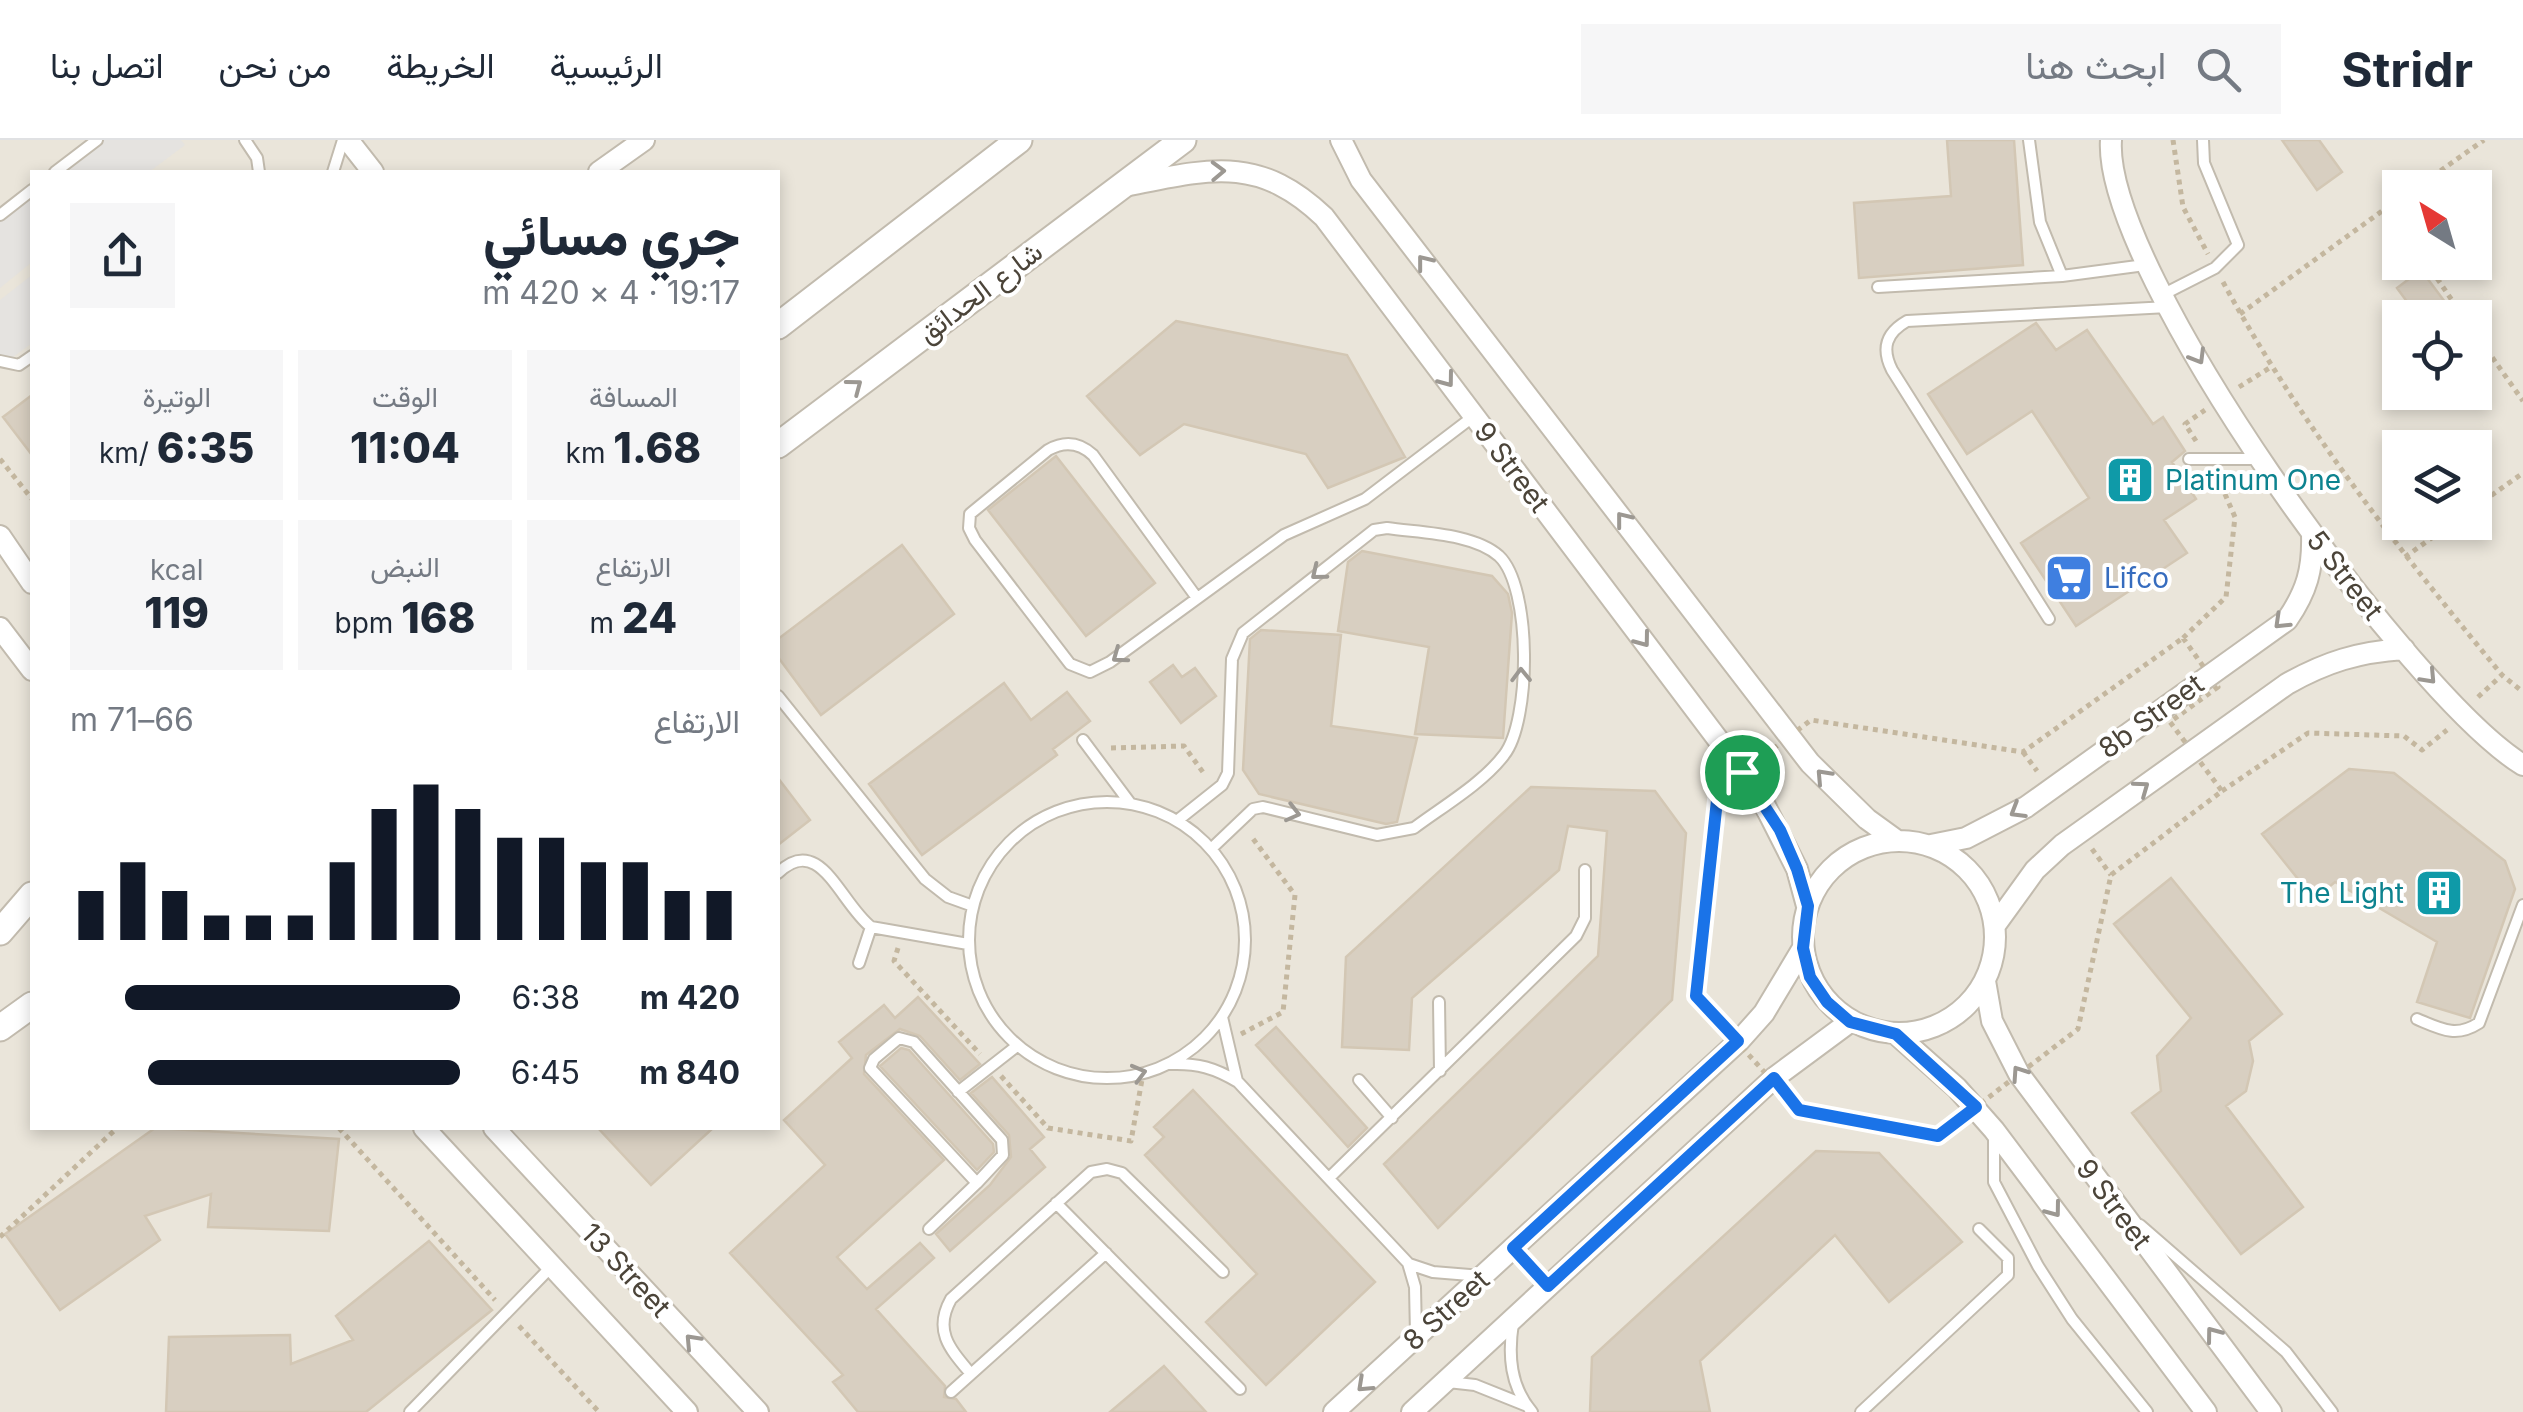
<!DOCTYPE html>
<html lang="ar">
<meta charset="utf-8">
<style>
body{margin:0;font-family:Inter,Vazirmatn,sans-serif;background:#f6f6f7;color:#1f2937;direction:rtl;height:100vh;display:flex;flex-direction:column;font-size:38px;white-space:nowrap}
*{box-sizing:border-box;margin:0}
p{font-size:32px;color:#747a83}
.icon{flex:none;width:55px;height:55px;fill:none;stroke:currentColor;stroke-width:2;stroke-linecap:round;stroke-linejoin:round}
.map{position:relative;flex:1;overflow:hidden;direction:ltr}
.drawer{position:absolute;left:30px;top:30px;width:750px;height:960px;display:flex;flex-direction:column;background:#fff;border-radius:0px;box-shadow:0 5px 15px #0003;direction:rtl}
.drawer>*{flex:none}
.needle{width:65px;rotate:323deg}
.controls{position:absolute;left:2382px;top:30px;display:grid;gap:20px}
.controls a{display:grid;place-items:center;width:110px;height:110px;border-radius:0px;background:#fff;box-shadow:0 5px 15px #0003;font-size:50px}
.pin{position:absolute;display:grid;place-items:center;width:85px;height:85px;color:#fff;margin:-42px;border:5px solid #fff;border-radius:50%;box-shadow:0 2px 10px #0007}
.round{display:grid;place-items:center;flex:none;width:105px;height:105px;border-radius:0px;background:#f6f6f7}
.overview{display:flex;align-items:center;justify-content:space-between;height:170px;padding:0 40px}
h1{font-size:55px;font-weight:800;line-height:75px}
.stats{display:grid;grid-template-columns:repeat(3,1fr);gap:15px;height:170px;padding:10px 40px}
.stats div{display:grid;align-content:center;border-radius:0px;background:#f6f6f7;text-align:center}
.stats b{font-size:42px;font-weight:800}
.stats small{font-size:28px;font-weight:400}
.stats p{font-size:28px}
.chart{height:280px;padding:20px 40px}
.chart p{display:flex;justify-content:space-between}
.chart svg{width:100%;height:180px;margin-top:10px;stroke:#111827;stroke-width:6}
ul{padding:0 40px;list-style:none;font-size:32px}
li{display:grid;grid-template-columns:160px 120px 1fr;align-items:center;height:75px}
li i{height:25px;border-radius:12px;background:#111827}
header{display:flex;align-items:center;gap:60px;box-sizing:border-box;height:140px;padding:0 50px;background:#fff;border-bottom:2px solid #e0e1e3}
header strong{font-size:48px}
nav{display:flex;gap:55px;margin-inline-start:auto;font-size:35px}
.search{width:700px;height:90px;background:#f6f6f7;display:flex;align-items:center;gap:25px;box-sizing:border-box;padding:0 35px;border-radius:0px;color:#747a83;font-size:38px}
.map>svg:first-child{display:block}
.residential{fill:#eae5da;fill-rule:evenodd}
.parking{fill:#e5e3e0}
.building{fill:#d8cfc1;stroke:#d3c7b4;stroke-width:2.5}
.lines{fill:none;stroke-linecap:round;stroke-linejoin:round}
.service-casing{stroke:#c2bbae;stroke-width:14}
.minor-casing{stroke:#c2bbae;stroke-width:24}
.tertiary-casing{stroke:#c2bbae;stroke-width:29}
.path{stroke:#c4b79f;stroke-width:5;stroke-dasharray:5 5;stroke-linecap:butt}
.service{stroke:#fff;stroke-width:10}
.minor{stroke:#fff;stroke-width:20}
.tertiary{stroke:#fff;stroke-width:25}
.oneway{stroke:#9c9892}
.route-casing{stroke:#fff;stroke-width:20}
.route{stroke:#1a73e8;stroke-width:12}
.labels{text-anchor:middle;stroke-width:8;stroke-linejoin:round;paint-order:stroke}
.street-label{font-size:28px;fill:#4b4439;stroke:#fff}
.culture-label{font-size:28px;fill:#0d838f;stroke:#fff;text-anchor:start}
.shop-label{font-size:28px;fill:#366cbe;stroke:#fff;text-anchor:start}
</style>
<header>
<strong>Stridr</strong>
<div class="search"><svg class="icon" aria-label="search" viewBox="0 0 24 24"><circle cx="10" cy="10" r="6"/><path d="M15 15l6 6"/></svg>ابحث هنا</div>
<nav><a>الرئيسية</a><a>الخريطة</a><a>من نحن</a><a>اتصل بنا</a></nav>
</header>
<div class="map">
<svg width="2523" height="1272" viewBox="0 0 2523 1272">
<rect width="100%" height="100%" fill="#f6f3ec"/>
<path class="residential" d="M0,0H2523V1272H0ZM32,32H778V988H32ZM2400,48H2475V122H2400ZM2400,178H2475V252H2400ZM2400,308H2475V382H2400Z"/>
<path class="parking" d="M100,0H181L185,5L149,32H57Z
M32,51V122L0,148V76Z
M32,135V203L0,227V160Z"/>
<path class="building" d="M1947,0H2014L2023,125L1859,138L1854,63L1951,56Z
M2282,0H2319L2342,32L2317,50Z
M2421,130L2457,178H2419L2397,148Z
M1176,181L1347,215L1405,317L1328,348L1306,314L1184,284L1140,315L1087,256Z
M2036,183L2056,210L2087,190L2153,284L2163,277L2185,311L2172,322L2196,359L2164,380L2187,413L2076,486L2021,403L2089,358L2032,271L1967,314L1928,254Z
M32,255V315L3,277Z
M1056,316L1155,443L1086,496L988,370Z
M902,405L954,474L821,575L778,517V499Z
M1362,411L1492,436L1508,454L1512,473L1503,598L1415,594L1429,507L1338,491L1348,422Z
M1261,490L1341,495L1331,586L1417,598L1397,682L1386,684L1259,654L1243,630L1250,499Z
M1173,525L1182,537L1195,528L1216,556L1181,583L1150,542Z
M1004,543L1031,580L1067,552L1090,581L1053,609L1057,615L922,715L869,644Z
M2349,629L2394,633L2505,721L2515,749L2470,878L2417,862L2437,802L2335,742L2314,759L2262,694Z
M778,638L810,680L778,705Z
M1531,647L1655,651L1686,693L1672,860L1438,1088L1384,1024L1598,816L1607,691L1568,686L1559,730L1412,858L1409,910L1342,907L1346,817Z
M2171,738L2282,874L2249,901L2253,921L2246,951L2226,966L2303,1067L2241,1114L2132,973L2161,951L2157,916L2191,878L2114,784Z
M918,857L980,924L960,940L920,896L900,889L866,915L864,934L944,1020L837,1117L867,1149L920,1103L934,1118L876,1169L945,1246L944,1257L956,1259L966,1272H858L833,1242L843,1235L730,1113L825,1025L784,980L852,918L839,902L884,865L895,878Z
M1276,887L1367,988L1348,1007L1256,905Z
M901,908L909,910L993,1004L994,1012L977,1030L880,926Z
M992,937L1044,997L1030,1009L1045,1027L950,1111L936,1094L990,1045L1011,1017L1009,995L971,953Z
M1193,950L1375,1142L1266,1245L1206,1182L1257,1134L1145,1015L1164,997L1154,987Z
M155,988L339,999L329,1091L208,1087L211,1054L145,1076L160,1100L60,1170L5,1094Z
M598,988H713L651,1045Z
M1816,1011L1879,1013L1962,1102L1889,1162L1835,1095L1700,1221L1710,1272H1590L1592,1217Z
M429,1101L492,1170L366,1272H166L169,1197L290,1195L291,1224L353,1200L336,1176Z
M1164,1226L1206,1272H1110Z"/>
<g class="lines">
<g class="service-casing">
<path id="service" d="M245,0L257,18L259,32
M2029,0L2040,82L2062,136
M55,32L97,0
M333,32L343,0
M0,75L32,50
M1878,147L2062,136L2145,125
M2162,155L2215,128L2238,105L2204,23L2203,0
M0,221L19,225L32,216
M2189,319H2261
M1197,458L1093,315C1079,302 1064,301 1048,310L970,374L969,388L975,400L1070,524L1090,532L1110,522L1284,395L1365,359L1474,276
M2049,479L1892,230C1881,208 1886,193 1907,181L2168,167
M778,556L925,739L948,757L973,766
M1083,600L1130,663
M969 800a138 138 0 1 1 276 0a138 138 0 1 1-276 0Z
M1178,680L1222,645L1228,633L1232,519L1243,493L1374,390L1387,388C1420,393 1473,393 1499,416C1532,447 1531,581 1504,615C1483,643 1442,667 1414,688L1377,695L1263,667L1253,669L1212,708
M778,733C820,692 840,763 871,787L968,804
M859,823L871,787
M1439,862L1440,931
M1222,877L1237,941
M2417,879C2441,889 2456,898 2479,883L2523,765
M899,898L914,902L1002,1000L1003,1015L977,1043L870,928L874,919Z
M1171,924C1197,923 1215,928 1238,942L1408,1123L1415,1147L1416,1195
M1359,940L1392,978
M958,952L1017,906
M1994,996V1042L2038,1126L2072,1179L2147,1272
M1329,1038L1576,796L1585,778V730
M1056,1063L1240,1249
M2140,1085L2286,1212L2332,1272
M929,1089L977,1043
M1409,1124L1433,1132L1482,1136
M1513,1183C1508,1215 1510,1246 1532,1272
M971,1234C950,1209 933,1191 951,1159L1091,1032L1107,1029L1122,1033L1223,1132
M1448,1242L1475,1245L1525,1265
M951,1252L1106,1113
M410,1272L551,1127
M1861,1272L2008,1135V1118L1979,1089"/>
</g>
<g class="minor-casing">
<path id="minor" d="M348,0L373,32
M1341,0L1361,40L1810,623L1867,679L1896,700
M2111,0C2102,130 2410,556 2523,625
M599,32L644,0
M1124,46C1206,30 1257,13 1324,77L1759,654L1797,729L1807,766
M0,396L32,443
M0,488L32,530
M1803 797a96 96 0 1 1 192 0a96 96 0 1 1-192 0Z
M1931,705L1966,698L2026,667L2287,480C2307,451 2313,429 2312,395
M1996,784L2035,730L2062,705L2287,544C2326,522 2358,512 2404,509
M1985,841L1992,881L2019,934L2271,1272
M1896,894L1957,948L1994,990L2206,1272
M424,988L687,1272
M494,988L758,1272
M1334,1272L1739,901L1764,873L1803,808
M1412,1272L1774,938L1851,881"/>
</g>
<g class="tertiary-casing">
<path id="tertiary" d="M778,186L1019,0
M778,305L1183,0
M0,792L32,755
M0,888L32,865"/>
</g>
<path class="path" d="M2173,0L2183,67L2208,114
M2416,48L2484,0
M2387,67L2400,86
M2426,122L2464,178
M2223,142C2300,284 2399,410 2502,535L2523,552
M2240,174L2400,58
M2475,193L2523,261
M2239,247L2271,227
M2196,301L2185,284L2205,270
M0,319L32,359
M2475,367L2523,333
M2405,417L2454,382
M2183,498L2218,547L2170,582L2222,651L2111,735L2078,889L1938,996L1799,970L1696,857L1718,651L1811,580L2023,612Z
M2183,498L2226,457L2235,377L2217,336
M2478,557L2502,535
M1111,608L1184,606L1205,635
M2023,612L2037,631
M2222,651L2308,593L2404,596L2422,610L2447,590
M2092,709L2111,735
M898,808L894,821L980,914
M1241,894L1283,872L1295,755L1251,696
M1001,936L1048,988L1131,1001L1143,934
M339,988L495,1160
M0,1097L117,988
M519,1186L599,1272"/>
<use href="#service" class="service"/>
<use href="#minor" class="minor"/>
<use href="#tertiary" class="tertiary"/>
</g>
<defs><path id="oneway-chevron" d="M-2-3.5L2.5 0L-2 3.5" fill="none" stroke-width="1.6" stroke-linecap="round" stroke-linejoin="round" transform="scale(2.5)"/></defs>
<g class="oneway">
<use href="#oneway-chevron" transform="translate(1218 31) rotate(-2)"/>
<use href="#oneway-chevron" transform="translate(1424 122) rotate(-128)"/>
<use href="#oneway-chevron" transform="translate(2198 217) rotate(59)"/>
<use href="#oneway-chevron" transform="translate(1447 240) rotate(53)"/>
<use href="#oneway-chevron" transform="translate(855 246) rotate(-37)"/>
<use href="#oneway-chevron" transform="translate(1623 379) rotate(-128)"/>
<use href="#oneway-chevron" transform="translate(1318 433) rotate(141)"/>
<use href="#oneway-chevron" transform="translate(2281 482) rotate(136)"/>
<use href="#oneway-chevron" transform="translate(1643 500) rotate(53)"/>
<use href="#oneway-chevron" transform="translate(1119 516) rotate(144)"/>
<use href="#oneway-chevron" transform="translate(1521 535) rotate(-91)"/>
<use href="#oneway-chevron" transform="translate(2429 537) rotate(47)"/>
<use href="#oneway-chevron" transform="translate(1823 636) rotate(-133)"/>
<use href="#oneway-chevron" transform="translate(2142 648) rotate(-36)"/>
<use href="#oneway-chevron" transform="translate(2017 671) rotate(149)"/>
<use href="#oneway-chevron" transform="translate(1293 673) rotate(14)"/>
<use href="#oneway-chevron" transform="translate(1139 933) rotate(-15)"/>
<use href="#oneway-chevron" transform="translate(2019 933) rotate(-124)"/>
<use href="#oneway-chevron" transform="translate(2054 1070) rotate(53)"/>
<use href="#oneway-chevron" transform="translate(2213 1194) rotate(-127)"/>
<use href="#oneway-chevron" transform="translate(692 1201) rotate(-133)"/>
<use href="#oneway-chevron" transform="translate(1364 1245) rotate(137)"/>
</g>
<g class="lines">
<g class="route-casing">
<path id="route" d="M1742,632L1780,690L1797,729L1808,766L1803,808L1810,837L1827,862L1850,882L1896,894L1976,967L1938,996L1799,970L1774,938L1548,1146L1513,1108L1738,901L1696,856L1718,651Z"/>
</g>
<use href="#route" class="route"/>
</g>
<defs>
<g id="building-square" transform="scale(2.5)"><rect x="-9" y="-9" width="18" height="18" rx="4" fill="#0f9aa8" stroke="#fff"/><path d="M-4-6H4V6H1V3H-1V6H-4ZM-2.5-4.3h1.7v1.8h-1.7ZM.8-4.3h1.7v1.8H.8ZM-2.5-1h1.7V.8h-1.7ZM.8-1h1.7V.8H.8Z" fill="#fff"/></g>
<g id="supermarket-square" transform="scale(2.5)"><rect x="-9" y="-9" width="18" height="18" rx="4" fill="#3f7fe0" stroke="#fff"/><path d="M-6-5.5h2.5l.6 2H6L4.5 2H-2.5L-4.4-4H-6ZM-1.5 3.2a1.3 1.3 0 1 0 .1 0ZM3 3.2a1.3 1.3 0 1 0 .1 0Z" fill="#fff"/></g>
</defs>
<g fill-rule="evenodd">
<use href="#building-square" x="2130" y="340"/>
<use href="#supermarket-square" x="2069" y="438"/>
<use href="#building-square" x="2439" y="753"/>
</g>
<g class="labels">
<g class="street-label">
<text transform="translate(980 152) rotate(-37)" y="10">شارع الحدائق</text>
<text transform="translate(1512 327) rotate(53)" y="10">9 Street</text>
<text transform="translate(2345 435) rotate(52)" y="10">5 Street</text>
<text transform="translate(2151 576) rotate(-36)" y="10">8b Street</text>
<text transform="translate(2114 1064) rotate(53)" y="10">9 Street</text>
<text transform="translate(626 1130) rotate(47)" y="10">13 Street</text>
<text transform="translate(1446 1170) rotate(-42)" y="10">8 Street</text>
</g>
<g class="culture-label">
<text x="2165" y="350">Platinum One</text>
<text x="2404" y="763" text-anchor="end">The Light</text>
</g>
<g class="shop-label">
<text x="2104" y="448">Lifco</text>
</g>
</g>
</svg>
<div class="controls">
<a><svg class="needle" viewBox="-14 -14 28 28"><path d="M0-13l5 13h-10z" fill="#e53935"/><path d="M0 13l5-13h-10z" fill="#747a83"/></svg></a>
<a><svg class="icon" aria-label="locate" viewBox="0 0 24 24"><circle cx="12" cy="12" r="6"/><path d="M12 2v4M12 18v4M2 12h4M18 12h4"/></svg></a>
<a><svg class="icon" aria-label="layers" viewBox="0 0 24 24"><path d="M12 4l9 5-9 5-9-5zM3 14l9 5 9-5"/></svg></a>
</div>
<div class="pin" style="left:1742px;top:632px;background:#1e9e55"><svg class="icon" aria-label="arrive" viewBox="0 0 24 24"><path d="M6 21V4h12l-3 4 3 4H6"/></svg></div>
<section class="drawer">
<div class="overview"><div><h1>جري مسائي</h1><p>19:17 · 4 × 420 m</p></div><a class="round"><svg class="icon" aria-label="share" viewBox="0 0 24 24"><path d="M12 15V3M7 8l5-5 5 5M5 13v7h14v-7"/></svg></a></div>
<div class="stats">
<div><p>المسافة</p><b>1.68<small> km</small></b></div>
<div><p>الوقت</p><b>11:04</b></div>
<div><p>الوتيرة</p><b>6:35<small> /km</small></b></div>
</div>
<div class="stats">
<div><p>الارتفاع</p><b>24<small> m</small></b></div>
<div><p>النبض</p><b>168<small> bpm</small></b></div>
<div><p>kcal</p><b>119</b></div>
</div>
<div class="chart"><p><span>الارتفاع</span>66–71 m</p>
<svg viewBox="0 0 160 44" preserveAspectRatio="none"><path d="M5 44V32M15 44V25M25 44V32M35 44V38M45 44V38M55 44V38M65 44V25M75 44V12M85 44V6M95 44V12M105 44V19M115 44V19M125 44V25M135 44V25M145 44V32M155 44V32"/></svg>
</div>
<ul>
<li><b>420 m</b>6:38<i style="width:86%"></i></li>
<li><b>840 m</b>6:45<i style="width:80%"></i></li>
</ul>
</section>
</div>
